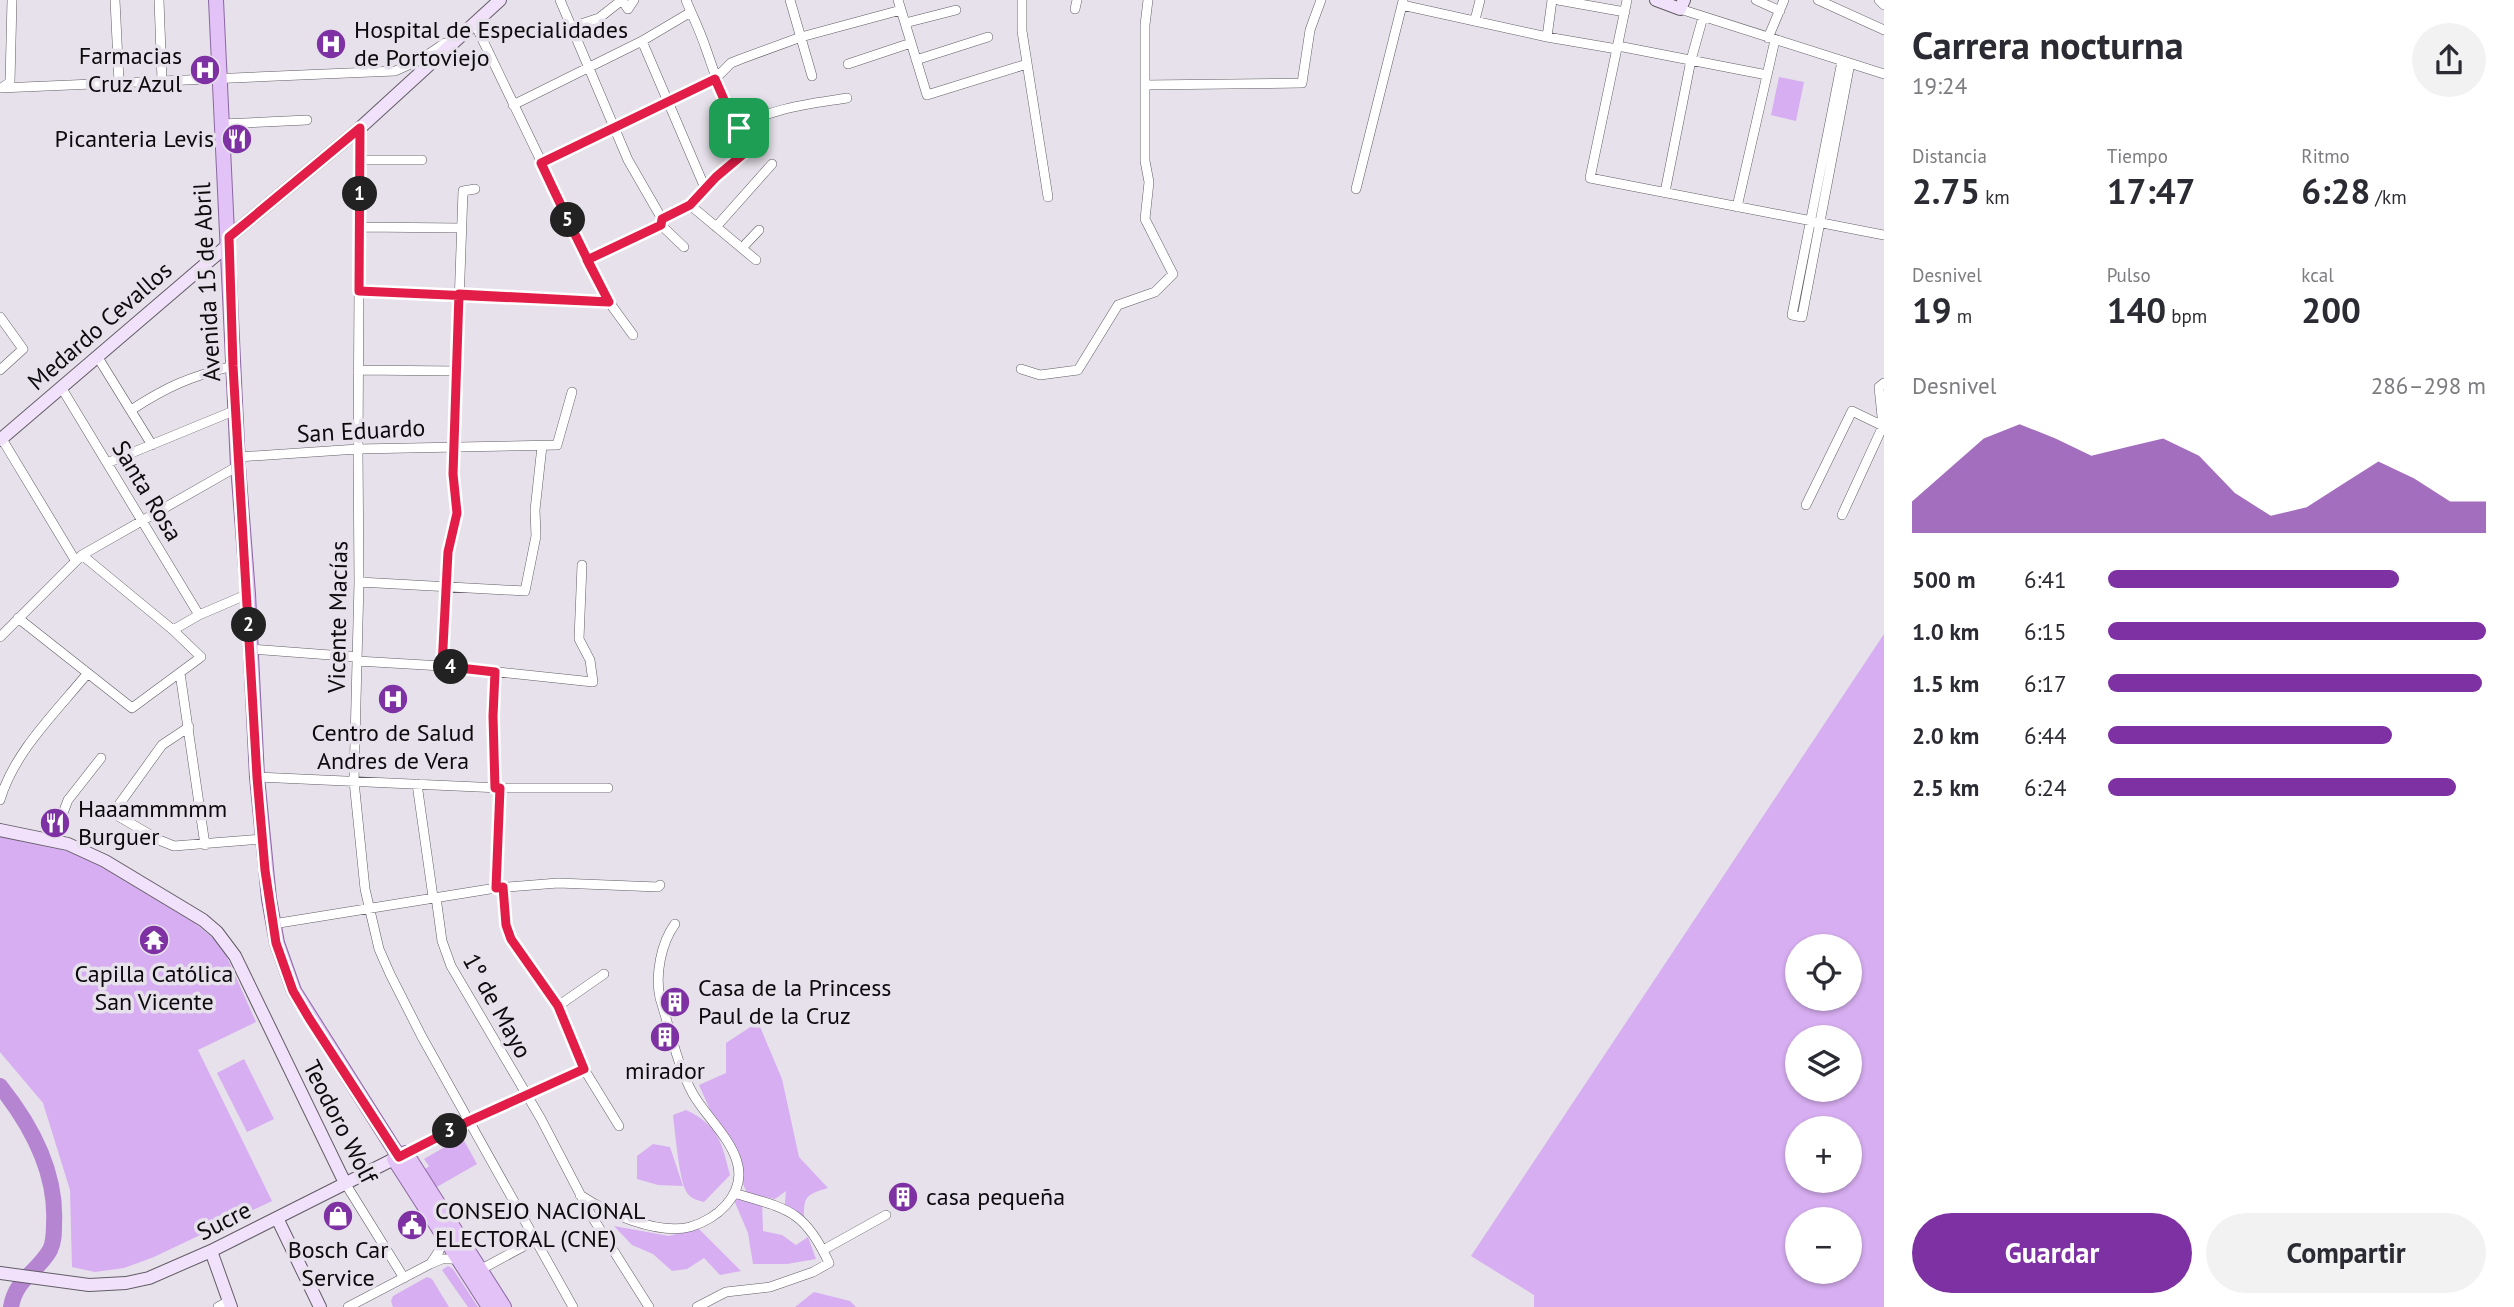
<!DOCTYPE html>
<html lang="es">
<meta charset="utf-8">
<style>
body{margin:0;font-family:"PT Sans",sans-serif;background:#f2f2f3;color:#2b2b33;height:100vh;display:flex;flex-direction:column;font-size:26px;white-space:nowrap}
*{box-sizing:border-box;margin:0}
p{font-size:23px;color:#7c7c81}
.icon{flex:none;width:38px;height:38px;fill:none;stroke:currentColor;stroke-width:2;stroke-linecap:round;stroke-linejoin:round}
.map{position:relative;flex:1;overflow:hidden}
.drawer{display:flex;flex-direction:column;background:#fff;width:630px}
.drawer>*{flex:none}
.buttons{position:absolute;left:1785px;top:934px;display:grid;gap:14px}
.buttons a{display:grid;place-items:center;width:77px;height:77px;border-radius:50%;background:#fff;box-shadow:0 2px 5px #0004;font-size:35px}
.pin{position:absolute;display:grid;place-items:center;width:60px;height:60px;color:#fff;margin:-30px;border-radius:14px;box-shadow:0 4px 10px #0006}
.km{position:absolute;width:35px;height:35px;margin:-18px;border-radius:50%;background:#222;color:#fff;font-size:19px;line-height:35px;text-align:center}
.round{display:grid;place-items:center;flex:none;width:74px;height:74px;border-radius:37px;background:#f2f2f3}
.head{display:flex;align-items:center;justify-content:space-between;height:119px;padding:0 28px}
h1{font-size:38px;font-weight:700;line-height:52px}
.metrics{display:grid;grid-template-columns:repeat(3,1fr);gap:10px;height:119px;padding:7px 28px}
.metrics div{display:grid;align-content:center}
.metrics b{font-size:35px;font-weight:700}
.metrics small{font-size:19px;font-weight:400}
.metrics p{font-size:19px}
.chart{height:196px;padding:14px 28px}
.chart p{display:flex;justify-content:space-between}
.chart svg{width:100%;height:126px;margin-top:7px;fill:#7d31a3;opacity:.7}
.action{display:flex;gap:14px;margin-top:auto;padding:14px 28px}
.action a{flex:1;height:80px;border-radius:42px;background:#7d31a3;color:#fff;font-size:28px;font-weight:700;line-height:80px;text-align:center}
.action a+a{background:#f2f2f3;color:#2b2b33}
ul{padding:0 28px;list-style:none;font-size:23px}
li{display:grid;grid-template-columns:112px 84px 1fr;align-items:center;height:52px}
li i{height:18px;border-radius:9px;background:#7d31a3}
main{display:flex;flex:1;min-height:0}
.map>svg:first-child{display:block}
.green{fill:#d7aef1;fill-rule:evenodd}
.lines{fill:none;stroke-linecap:round;stroke-linejoin:round}
.river{stroke:#b585d2;stroke-width:16}
.street-casing{stroke:#625d65;stroke-width:10}
.secondary-casing{stroke:#625d65;stroke-width:14}
.primary-casing{stroke:#8c68a1;stroke-width:16}
.street{stroke:#fff;stroke-width:9}
.secondary{stroke:#f1e1fb;stroke-width:12}
.primary{stroke:#e3c3f7;stroke-width:14}
.route-casing{stroke:#fff;stroke-width:14}
.route{stroke:#e11d48;stroke-width:9}
.labels{text-anchor:middle;stroke-width:7;stroke-linejoin:round;paint-order:stroke}
.poi-label{font-size:24px;fill:#0c0a0d;stroke:#e6e1ea;text-anchor:start}
.street-label{font-size:24px;fill:#0c0a0d;stroke:#e6e1ea}
</style>
<main>
<div class="map">
<svg width="1884" height="1307" viewBox="0 0 1884 1307">
<rect width="100%" height="100%" fill="#e6e1ea"/>
<path class="green" d="M1779,77L1804,82L1796,121L1771,115Z
M1884,634V1307H1534V1295L1471,1256ZM1797,947H1850V999H1797ZM1797,1038H1850V1090H1797ZM1797,1129H1850V1181H1797ZM1797,1220H1850V1272H1797Z
M0,836L40,842L85,857L195,923L214,939L226,955L256,1022L198,1050L272,1201L154,1257L124,1268L95,1272L72,1267L70,1190L43,1103L0,1052Z
M758,1022L782,1079L799,1157L828,1188C803,1195 804,1198 804,1222L784,1215L786,1191L775,1199L747,1193L699,1085L726,1073V1043Z
M244,1059L274,1119L247,1132L217,1073Z
M686,1110C718,1125 722,1143 730,1175L704,1202C697,1200 690,1199 686,1191C679,1178 675,1131 673,1115Z
M462,1137L477,1164L435,1188L424,1170L429,1166L424,1159Z
M653,1144L670,1147L683,1186L658,1185L637,1179V1156Z
M733,1198L762,1200L763,1231L782,1235L796,1245L808,1237L816,1259L787,1264H753L748,1233Z
M614,1226L669,1236L698,1228L741,1271L720,1275L704,1258L687,1269L672,1271L653,1254L632,1245Z
M448,1266L453,1269L478,1307H468L442,1270Z
M427,1277L432,1279L449,1307H393L391,1301L393,1296Z
M814,1292L850,1301L856,1307H795Z"/>
<g class="lines">
<path class="river" d="M0,1086C32,1126 57,1172 54,1224C54,1233 54,1242 50,1250C37,1273 16,1278 11,1307"/>
<g class="street-casing">
<path id="street" d="M115,0L119,82
M159,0L162,80
M560,0L628,160L662,219
M790,0L812,76
M898,0L927,95L1027,64
M1022,0V31L1048,197
M1558,0L1625,12
M1627,0L1590,178L1884,235
M1756,0L1780,11
M1818,0L1884,30
M1879,0L1884,5
M1402,5L1547,37L1617,49
M1075,9L1077,0
M1680,9L1884,74
M1475,20L1480,0
M474,22L609,302L633,335
M905,23L956,10
M572,27L599,18L622,0L628,9L634,0
M1547,37L1552,0
M1768,38L1784,0
M642,41L705,188
M1618,46L1767,75
M916,60L988,37
M1842,61L1792,315L1802,317L1850,63
M848,64L911,43
M1145,85L1302,83L1310,30L1321,0
M3,87L10,82L12,0
M0,88L395,71L420,60L445,43
M513,105L642,41L691,12
M222,124L307,120
M360,128L358,449L359,582L354,781L365,889L379,949L390,974L422,1037L573,1307
M739,128C773,107 810,104 847,98
M360,160H422
M541,163L715,79L731,63L741,59L801,37L901,10
M1356,189L1403,1
M1665,192L1691,60L1703,17
M690,205L756,260
M1737,207L1775,40
M661,225L684,247
M360,227L461,228
M716,227L772,164
M742,248L759,230
M587,259L661,225L662,219L690,205L726,167L754,145C726,113 719,85 705,46C700,31 692,15 686,0
M359,291L609,302
M0,317L23,349L0,370
M97,356L152,445
M1021,369L1040,375L1078,370L1118,305L1155,292L1173,274L1145,219L1149,182L1145,161V25L1148,0
M358,370L457,371
M61,387L199,615
M131,410C168,386 189,377 233,366
M2,439L75,560
M238,457L358,449L557,445L572,392
M107,463L236,410
M1806,505L1852,411L1883,426
M1842,515L1883,426L1879,387L1884,383
M359,582L525,591L536,536L535,510L542,446
M18,618L132,708L201,657L173,630L82,555
M173,630L199,615L248,594
M0,637L82,555L238,466
M250,649L357,657
M357,661L442,666L593,682L590,660L579,639L582,565
M442,666L448,552L456,513L453,474L463,191L475,189
M495,672L493,716L495,788
M180,673L205,845
M189,727L162,745L113,813L159,840L174,846L262,839
M257,777L500,788H608
M417,784L433,897
M0,800C14,752 56,712 87,674
M53,839L68,800L101,758
M503,887L506,925L511,939L558,1006L584,1069L619,1126
M496,888L500,788
M436,897L442,941L451,966L541,1119L591,1215L649,1307
M273,924L496,888L558,883L658,887L660,885
M558,1006L604,974
M406,1153L469,1121L584,1069
M345,1183L404,1278
M580,1195C607,1213 657,1235 690,1227C703,1223 717,1215 726,1205C763,1164 711,1126 693,1094C677,1065 670,1029 660,998C655,975 661,943 675,924
M823,1250L886,1215
M431,1263L439,1251L445,1235
M478,1268L480,1270L535,1240
M218,1307L229,1301
M348,1307L430,1264L442,1259H460
M697,1307L726,1292L770,1287L813,1272L829,1263C804,1209 787,1209 734,1193"/>
</g>
<g class="secondary-casing">
<path id="secondary" d="M1656,0L1680,9L1684,0
M229,237L360,128L500,0
M0,440L229,244
M0,830L68,844L105,861L203,920L217,932L235,956L345,1183
M277,1218L320,1307
M211,1251L231,1307
M0,1273L89,1285L126,1283L149,1278L211,1251L394,1159"/>
</g>
<g class="primary-casing">
<path id="primary" d="M216,0L238,466L248,594L257,777L269,899L277,943L294,991L399,1157
M489,1307L394,1159L406,1153L504,1307"/>
</g>
<use href="#street" class="street"/>
<use href="#secondary" class="secondary"/>
<use href="#primary" class="primary"/>
</g>
<g class="lines">
<g class="route-casing">
<path id="route" d="M739,128L754,145L716,177L690,205L662,219L661,225L587,260L609,302L359,291L360,128L229,237L233,366L257,777L265,870L276,943L293,991L309,1018L399,1157L469,1121L584,1069L558,1006L511,939L506,925L503,887L496,888L500,788H495L493,716L495,672L442,666L448,552L457,513L453,474L459,294L609,302C585,256 563,210 541,163L715,79L726,104L739,128"/>
</g>
<use href="#route" class="route"/>
</g>
<defs>
<g id="hospital-disc" transform="scale(1.575)"><circle r="9.5" fill="#7d31a3" stroke="#e6e1ea"/><path d="M-5-5h3v3.5h4V-5h3V5h-3V1.5h-4V5h-3Z" fill="#fff"/></g>
<g id="restaurant-disc" transform="scale(1.575)"><circle r="9.5" fill="#7d31a3" stroke="#e6e1ea"/><path d="M-5-6h1v4h1v-4h1v4h1v-4h1v5L-1.5 .5V6h-2V.5L-5-1ZM5-6V6H3V1.5H1.5Q1.5-4 5-6Z" fill="#fff"/></g>
<g id="temple-disc" transform="scale(1.575)"><circle r="9.5" fill="#7d31a3" stroke="#e6e1ea"/><path d="M0-6L5-2H3V0L6.5 2.5H4V6H1.5V3h-3V6H-4V2.5H-6.5L-3 0V-2H-5Z" fill="#fff"/></g>
<g id="building-disc" transform="scale(1.575)"><circle r="9.5" fill="#7d31a3" stroke="#e6e1ea"/><path d="M-4-6H4V6H1V3H-1V6H-4ZM-2.5-4.3h1.7v1.8h-1.7ZM.8-4.3h1.7v1.8H.8ZM-2.5-1h1.7V.8h-1.7ZM.8-1h1.7V.8H.8Z" fill="#fff"/></g>
<g id="shop-disc" transform="scale(1.575)"><circle r="9.5" fill="#7d31a3" stroke="#e6e1ea"/><path d="M-5-2.5h2.3a2.7 3.5 0 0 1 5.4 0H5L5.5 6h-11ZM-1.5-2.5h3a1.5 2.3 0 0 0-3 0Z" fill="#fff"/></g>
<g id="civic-disc" transform="scale(1.575)"><circle r="9.5" fill="#7d31a3" stroke="#e6e1ea"/><path d="M-.6-6.5H3V-4.5H.6V-3L4-1V1h2V6H-6V1h2V-1L-.6-3ZM-1.2 2.5V6h2.4V2.5Z" fill="#fff"/></g>
</defs>
<g fill-rule="evenodd">
<use href="#hospital-disc" x="331" y="44"/>
<use href="#hospital-disc" x="205" y="70"/>
<use href="#restaurant-disc" x="237" y="139"/>
<use href="#hospital-disc" x="393" y="699"/>
<use href="#restaurant-disc" x="55" y="823"/>
<use href="#temple-disc" x="154" y="940"/>
<use href="#building-disc" x="675" y="1002"/>
<use href="#building-disc" x="665" y="1037"/>
<use href="#building-disc" x="903" y="1197"/>
<use href="#shop-disc" x="338" y="1216"/>
<use href="#civic-disc" x="412" y="1225"/>
</g>
<g class="labels">
<g class="poi-label">
<text x="354" y="38">Hospital de Especialidades<tspan x="354" dy="28">de Portoviejo</tspan></text>
<text x="182" y="64" text-anchor="end">Farmacias<tspan x="182" dy="28">Cruz Azul</tspan></text>
<text x="214" y="147" text-anchor="end">Picanteria Levis</text>
<text x="393" y="741" text-anchor="middle">Centro de Salud<tspan x="393" dy="28">Andres de Vera</tspan></text>
<text x="78" y="817">Haaammmmm<tspan x="78" dy="28">Burguer</tspan></text>
<text x="154" y="982" text-anchor="middle">Capilla Católica<tspan x="154" dy="28">San Vicente</tspan></text>
<text x="698" y="996">Casa de la Princess<tspan x="698" dy="28">Paul de la Cruz</tspan></text>
<text x="665" y="1079" text-anchor="middle">mirador</text>
<text x="926" y="1205">casa pequeña</text>
<text x="435" y="1219">CONSEJO NACIONAL<tspan x="435" dy="28">ELECTORAL (CNE)</tspan></text>
<text x="338" y="1258" text-anchor="middle">Bosch Car<tspan x="338" dy="28">Service</tspan></text>
</g>
<g class="street-label">
<text transform="translate(207 282) rotate(-93)" y="8">Avenida 15 de Abril</text>
<text transform="translate(100 326) rotate(-41)" y="8">Medardo Cevallos</text>
<text transform="translate(361 431) rotate(-3)" y="8">San Eduardo</text>
<text transform="translate(147 491) rotate(59)" y="8">Santa Rosa</text>
<text transform="translate(338 617) rotate(-89)" y="8">Vicente Macías</text>
<text transform="translate(497 1006) rotate(61)" y="8">1º de Mayo</text>
<text transform="translate(340 1122) rotate(63)" y="8">Teodoro Wolf</text>
<text transform="translate(224 1221) rotate(-27)" y="8">Sucre</text>
</g>
</g>
</svg>
<div class="buttons">
<a><svg class="icon" aria-label="locate" viewBox="0 0 24 24"><circle cx="12" cy="12" r="6"/><path d="M12 2v4M12 18v4M2 12h4M18 12h4"/></svg></a>
<a><svg class="icon" aria-label="layers" viewBox="0 0 24 24"><path d="M12 4l9 5-9 5-9-5zM3 14l9 5 9-5"/></svg></a>
<a>+</a>
<a>−</a>
</div>
<div class="pin" style="left:739px;top:128px;background:#1e9e55"><svg class="icon" aria-label="arrive" viewBox="0 0 24 24"><path d="M6 21V4h12l-3 4 3 4H6"/></svg></div>
<b class="km" style="left:360px;top:194px">1</b>
<b class="km" style="left:249px;top:625px">2</b>
<b class="km" style="left:450px;top:1131px">3</b>
<b class="km" style="left:451px;top:667px">4</b>
<b class="km" style="left:568px;top:220px">5</b>
</div>
<section class="drawer">
<div class="head"><div><h1>Carrera nocturna</h1><p>19:24</p></div><a class="round"><svg class="icon" aria-label="share" viewBox="0 0 24 24"><path d="M12 15V3M7 8l5-5 5 5M5 13v7h14v-7"/></svg></a></div>
<div class="metrics">
<div><p>Distancia</p><b>2.75<small> km</small></b></div>
<div><p>Tiempo</p><b>17:47</b></div>
<div><p>Ritmo</p><b>6:28<small> /km</small></b></div>
</div>
<div class="metrics">
<div><p>Desnivel</p><b>19<small> m</small></b></div>
<div><p>Pulso</p><b>140<small> bpm</small></b></div>
<div><p>kcal</p><b>200</b></div>
</div>
<div class="chart"><p><span>Desnivel</span>286–298 m</p>
<svg viewBox="0 0 160 44" preserveAspectRatio="none"><path d="M0 44V33L10 22L20 11L30 6L40 11L50 17L60 14L70 11L80 17L90 30L100 38L110 35L120 27L130 19L140 25L150 33L160 33V44z"/></svg>
</div>
<ul>
<li><b>500 m</b>6:41<i style="width:77%"></i></li>
<li><b>1.0 km</b>6:15<i style="width:100%"></i></li>
<li><b>1.5 km</b>6:17<i style="width:99%"></i></li>
<li><b>2.0 km</b>6:44<i style="width:75%"></i></li>
<li><b>2.5 km</b>6:24<i style="width:92%"></i></li>
</ul>
<div class="action"><a>Guardar</a><a>Compartir</a></div>
</section>
</main>
